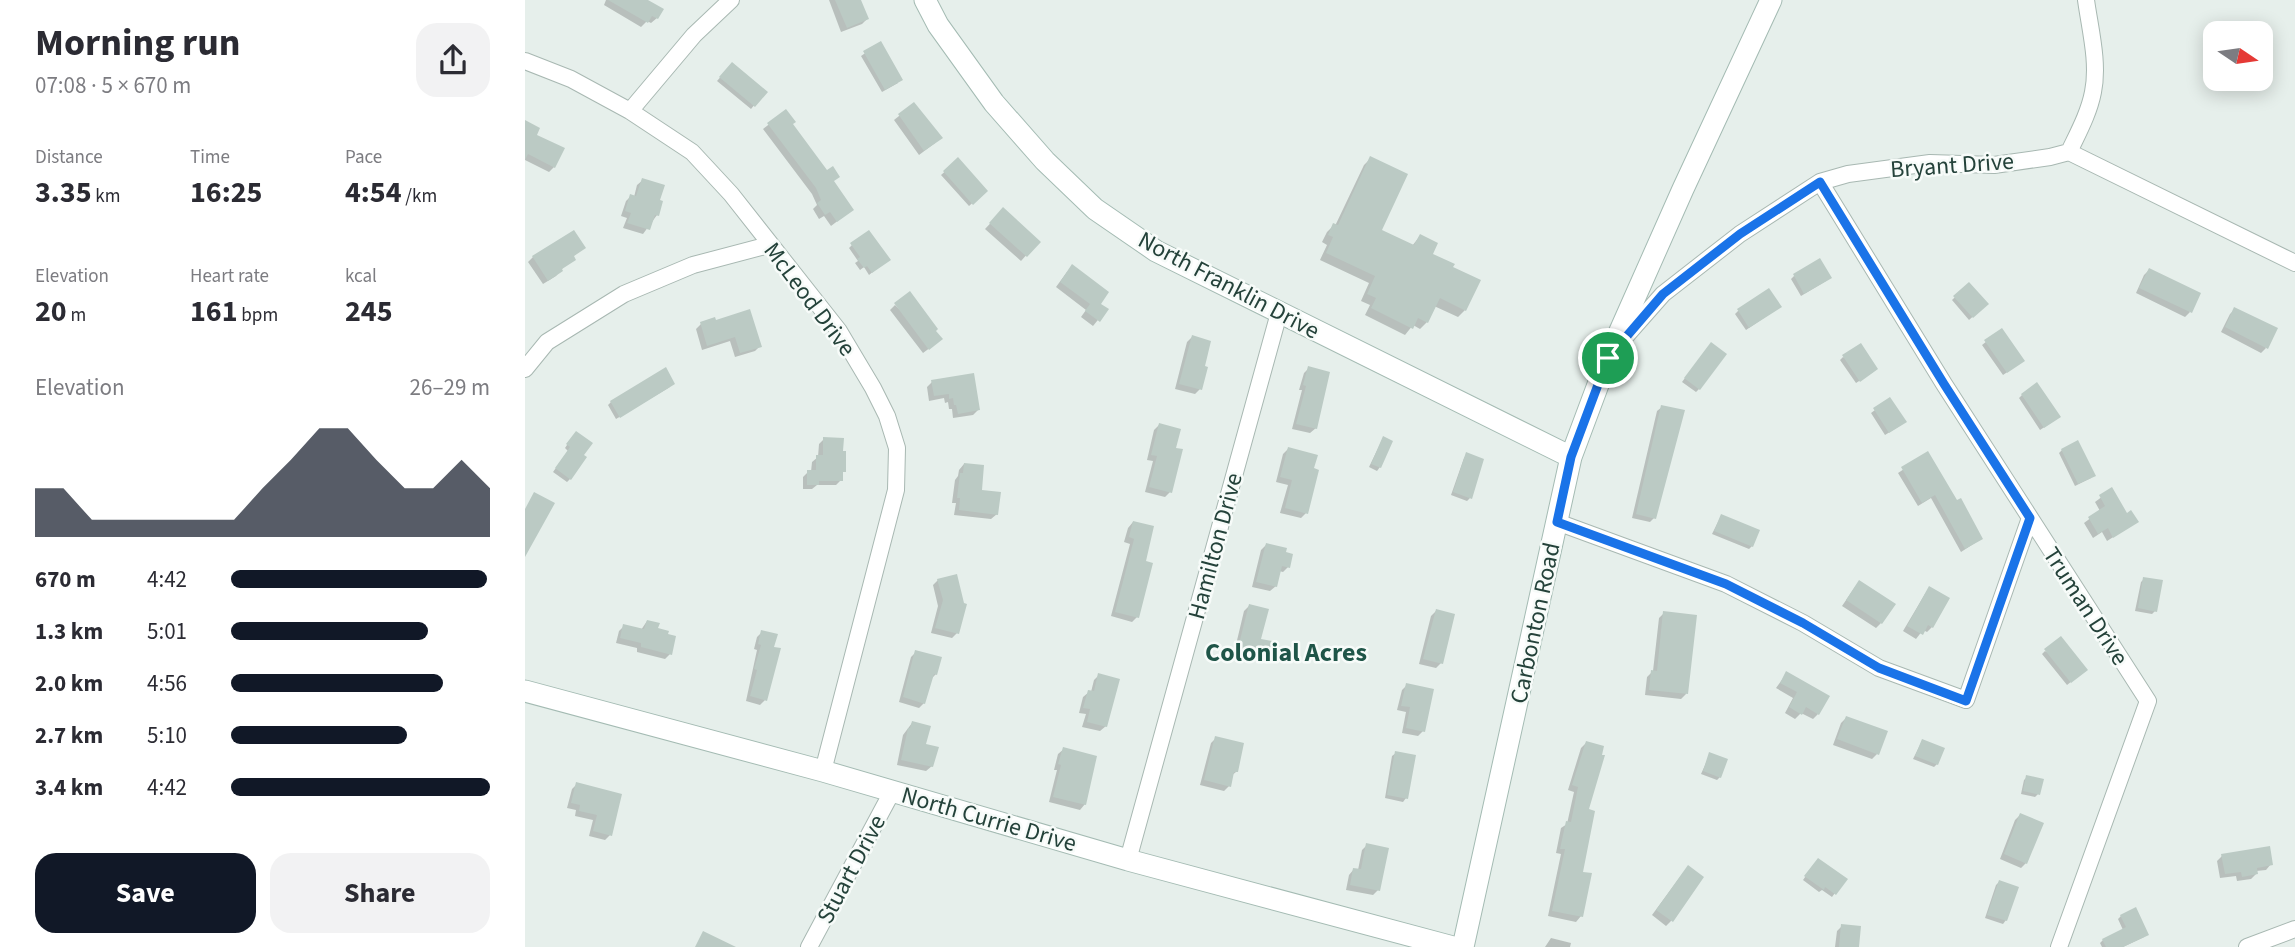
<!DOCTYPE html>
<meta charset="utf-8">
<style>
body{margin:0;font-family:"Source Sans 3",sans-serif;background:#f2f2f3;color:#2b2b33;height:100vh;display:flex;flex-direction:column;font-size:26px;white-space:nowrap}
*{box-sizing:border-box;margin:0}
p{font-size:23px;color:#7c7c81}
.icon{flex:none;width:38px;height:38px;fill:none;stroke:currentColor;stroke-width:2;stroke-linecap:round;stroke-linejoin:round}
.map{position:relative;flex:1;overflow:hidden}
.panel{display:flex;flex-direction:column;background:#fff;width:525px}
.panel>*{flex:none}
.needle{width:46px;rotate:103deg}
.tools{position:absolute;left:1678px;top:21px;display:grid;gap:14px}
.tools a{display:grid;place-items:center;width:70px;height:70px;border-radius:14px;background:#fff;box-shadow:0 4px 18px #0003;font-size:35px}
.pin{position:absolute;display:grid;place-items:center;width:60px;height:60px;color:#fff;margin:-30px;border:4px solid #fff;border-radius:50%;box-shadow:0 2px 7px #0007}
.round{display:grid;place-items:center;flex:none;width:74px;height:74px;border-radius:21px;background:#f2f2f3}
.headline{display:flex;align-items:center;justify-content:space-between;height:119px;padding:0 35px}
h1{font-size:38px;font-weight:700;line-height:52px}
.figures{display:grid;grid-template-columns:repeat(3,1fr);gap:10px;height:119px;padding:7px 35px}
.figures div{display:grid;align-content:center}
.figures b{font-size:30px;font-weight:700}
.figures small{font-size:19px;font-weight:400}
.figures p{font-size:19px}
.chart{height:196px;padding:14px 35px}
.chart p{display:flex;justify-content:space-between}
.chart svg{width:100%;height:126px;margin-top:7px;fill:#111827;opacity:.7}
.cta{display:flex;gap:14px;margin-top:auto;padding:14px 35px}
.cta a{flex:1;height:80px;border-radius:21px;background:#111827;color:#fff;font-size:28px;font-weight:700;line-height:80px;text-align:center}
.cta a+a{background:#f2f2f3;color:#2b2b33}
ul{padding:0 35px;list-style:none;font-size:23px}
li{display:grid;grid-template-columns:112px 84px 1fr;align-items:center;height:52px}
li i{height:18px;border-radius:9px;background:#111827}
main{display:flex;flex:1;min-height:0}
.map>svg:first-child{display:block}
.shadow{fill:#0003}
.building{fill:#bbcac4}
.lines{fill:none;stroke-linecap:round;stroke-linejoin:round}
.street-casing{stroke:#a8b8b2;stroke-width:18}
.secondary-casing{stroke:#a4bbb3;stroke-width:23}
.street{stroke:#fff;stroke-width:16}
.secondary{stroke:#fff;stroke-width:21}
.route-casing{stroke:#fff;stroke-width:14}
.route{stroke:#1a73e8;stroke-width:9}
.labels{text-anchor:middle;stroke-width:5;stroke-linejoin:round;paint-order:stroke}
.street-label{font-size:24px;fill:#24423a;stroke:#f7fbf9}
.neighbourhood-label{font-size:26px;font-weight:bold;fill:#1f5548;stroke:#f7fbf9}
</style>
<main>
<section class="panel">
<div class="headline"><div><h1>Morning run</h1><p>07:08 · 5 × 670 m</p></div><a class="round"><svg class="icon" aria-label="share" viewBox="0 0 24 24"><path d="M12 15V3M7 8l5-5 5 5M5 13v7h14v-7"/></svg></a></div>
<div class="figures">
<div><p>Distance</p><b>3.35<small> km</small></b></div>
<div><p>Time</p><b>16:25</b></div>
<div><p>Pace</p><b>4:54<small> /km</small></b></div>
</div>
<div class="figures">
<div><p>Elevation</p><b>20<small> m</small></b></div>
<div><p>Heart rate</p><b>161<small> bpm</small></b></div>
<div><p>kcal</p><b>245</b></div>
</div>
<div class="chart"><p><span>Elevation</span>26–29 m</p>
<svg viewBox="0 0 160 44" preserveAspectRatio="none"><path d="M0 44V27L10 27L20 38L30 38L40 38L50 38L60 38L70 38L80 27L90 17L100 6L110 6L120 17L130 27L140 27L150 17L160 27V44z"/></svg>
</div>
<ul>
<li><b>670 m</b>4:42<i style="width:99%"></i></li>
<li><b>1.3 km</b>5:01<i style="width:76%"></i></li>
<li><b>2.0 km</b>4:56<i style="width:82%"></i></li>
<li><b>2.7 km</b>5:10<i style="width:68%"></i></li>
<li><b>3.4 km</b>4:42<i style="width:100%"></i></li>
</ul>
<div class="cta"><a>Save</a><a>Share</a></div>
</section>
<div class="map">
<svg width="1770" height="947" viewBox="0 0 1770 947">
<rect width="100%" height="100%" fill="#e6efeb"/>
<path class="shadow" d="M81,0H119L132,18L126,23L122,21L116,27L79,5Z
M304,0H335L342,19L337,24L316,32Z
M355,43L373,83L357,92L336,56Z
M207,64L240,92L226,109L192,81Z
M389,104L410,143L394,155L369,120Z
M261,111L266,124L327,210L306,226L299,216L294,219L288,209L292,205L287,194L238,129Z
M0,122L29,167L24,172L0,160Z
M846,158L854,231L887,246L895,236L940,310L933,317L909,306L902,322L895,329L888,325L880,335L840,315L845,305L836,301L844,283L795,260L802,245L797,242L802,232L809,225L810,226L839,165Z
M433,160L461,191L444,206L416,175Z
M118,180L132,215L118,234L98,228L102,218L96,216L101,201L106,196L109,197L112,185Z
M478,210L513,242L496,261L460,229Z
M327,245L360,262L344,275L339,267L335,270L330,263L333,261L324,248Z
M59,248L47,257L31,276L18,284L3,262L8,257Z
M1624,270L1665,312L1660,317L1611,293L1619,275Z
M542,272L581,310L568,326L556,317L561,310L531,287Z
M1269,276L1301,281L1276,296L1266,279Z
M1444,284L1462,304L1444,320L1427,300Z
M370,305L410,344L398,353L365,310Z
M1252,309L1221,330L1210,314L1213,311Z
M1710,309L1741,348L1736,353L1696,332L1705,314Z
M176,324L235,346L230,351L210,357L205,341L177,350L171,329Z
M1476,330L1494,364L1478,375L1457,345Z
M667,337L675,389L670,394L650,389L662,342Z
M1183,347L1174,389L1171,392L1157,382Z
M1318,357L1348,372L1331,383L1315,360Z
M784,368L791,428L785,433L767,429L777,390H774L779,373Z
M407,382L453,410L448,415L428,418L427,409H424L423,402L420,403L419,398L404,401L402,387Z
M145,387L91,419L83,405L86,402Z
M1497,395L1530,420L1515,430L1494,398Z
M1365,399L1376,425L1360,435L1346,413Z
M1137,407L1129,518L1125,522L1107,518L1132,411Z
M634,425L649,449L645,492L640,497L620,492L628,461L622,460L629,430Z
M48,436L45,479L42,482L28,472L43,451L40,448Z
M858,438L855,467L852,471L844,467Z
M299,439L317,473L316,480L311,485H292L287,489H278V477L283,472H286L287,462L293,457L294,444Z
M763,449L781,513L776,518L755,513L763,485L751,482L758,454Z
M1537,450L1566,478L1550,486L1534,453Z
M942,454L945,498L942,501L926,495L939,458Z
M1402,454L1456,539L1436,552L1406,498L1393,506L1373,473Z
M439,464L455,491L472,514L466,519L429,515L431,503H427L430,480L433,476L434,470Z
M1586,490L1601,515L1612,522L1582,541L1577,532L1568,538L1559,523L1575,511L1570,502Z
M1196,516L1227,546L1224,549L1187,534Z
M608,522L619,563L612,617L607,622L586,616L605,544L599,542L603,528Z
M741,545L763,567L758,572L754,571L751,586L745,591L727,587L736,550Z
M1619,579L1630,611L1627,614L1610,611L1616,582Z
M413,580L432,633L427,638L406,633L413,606L408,585Z
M1330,587L1356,623L1351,628L1317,606Z
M1405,588L1407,627L1402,632L1398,630L1391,639L1378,631L1400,594Z
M724,606L734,640L741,655L736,660L709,653L719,611Z
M911,611L916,663L911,668L894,664L906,616Z
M1139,613L1161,694L1156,699L1120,695L1122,677L1128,671L1134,618Z
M122,621L131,630L145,654L140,659L112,652V648L91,643L94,631L99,626L116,630Z
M237,632L240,700L235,705L221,701L232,650L229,649L232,637Z
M1520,651L1557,673L1542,685L1517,654Z
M391,652L411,674L405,680L399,703L394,708L374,702L386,657Z
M1262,673L1293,714L1288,719L1276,713L1270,719L1260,713L1268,698L1251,688Z
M574,675L581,726L575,731L557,727L561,714L554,713L558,697L564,692H566L569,680Z
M882,685L898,731L893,736L877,733L881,712L872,710L877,690Z
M1321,718L1352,754L1347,759L1308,745L1316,723Z
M387,723L399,745L407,766L401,771L372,765L378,735Z
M691,738L711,772L706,776L704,786L699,791L675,785L686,743Z
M1397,741L1412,764L1409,767L1388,759Z
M1061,743L1062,811L1055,873L1056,916L1051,922L1023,916L1036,854L1031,853L1036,828L1042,824L1049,792L1043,790L1056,748Z
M539,749L560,804L555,810L524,802L532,770H529L533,754Z
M871,753L881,798L878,802L860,798L867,756Z
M1185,754L1195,777L1192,780L1176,774Z
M1502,777L1513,794L1510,797L1496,794L1499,780Z
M52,784L85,835L80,840L64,836L68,820L50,816L51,810L42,808L47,789Z
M1495,815L1501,863L1496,868L1475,859L1490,820Z
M842,845L853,890L848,895L821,890L824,875L829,869L833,870L837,850Z
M1697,856L1746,864L1741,870L1731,871V874L1726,879L1712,881L1711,876L1695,878L1692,861Z
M1290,863L1320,879L1307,897L1297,890L1294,892L1278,880Z
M1158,873L1146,921L1141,926L1127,915Z
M1474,882L1481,920L1478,924L1460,918L1471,885Z
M1596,916L1619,937L1598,947H1577L1575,943L1578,940L1598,930L1593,919Z
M1317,926L1332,947H1310L1312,931Z
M1026,938L1046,943L1045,947H1020Z"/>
<path class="building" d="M83,0H123L139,9L133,19L127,16L123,23Z
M310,0H336L344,19L322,28Z
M356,41L378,80L360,90L338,51Z
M207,62L243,92L230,107L194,77Z
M389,102L418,138L399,151L373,114Z
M261,109L271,122L268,124L302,170L308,166L315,177L309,181L329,210L312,222L305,212L300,215L292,203L296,200L291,188L242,123Z
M0,120L15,128L12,135L40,148L30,168L3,154L0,160Z
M845,156L883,174L857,230L889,245L895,234L913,243L908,254L930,264L928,267L956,280L941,311L915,298L903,323L893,318L888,329L846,308L851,298L842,294L850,276L801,253L808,237L803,235L808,223L813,225Z
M433,157L463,191L448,205L418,171Z
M117,178L140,185L135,200L138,201L134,216L130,215L125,230L102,223L106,213L100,211L105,194L111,196Z
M478,207L516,242L502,257L464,223Z
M49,230L61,248L49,256L51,260L37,269L38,271L23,281L7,256Z
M344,230L366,260L347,273L342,266L339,268L332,259L335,257L325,243Z
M1295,258L1307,278L1279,294L1268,274Z
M547,264L584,292L576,304L584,309L575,322L560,311L565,304L535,282Z
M1624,268L1676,293L1667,313L1614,288Z
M1444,282L1464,304L1448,318L1428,296Z
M1244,288L1257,307L1224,328L1212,309Z
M385,291L413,329L411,331L418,339L404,350L369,303Z
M1709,307L1753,328L1743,349L1700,327Z
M225,309L237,347L215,353L210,337L182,346L175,322L190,317L191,320Z
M1477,328L1500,361L1482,373L1459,340Z
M667,335L686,341L680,366L683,367L677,390L654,384Z
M1186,342L1202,354L1175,390L1159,378Z
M1336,343L1353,369L1335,382L1317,355Z
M783,366L805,372L792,429L771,424L781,386L778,385Z
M141,367L150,384L95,418L85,401Z
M449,373L455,410L433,414L431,405H429L428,398L424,399V394L409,396L406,380Z
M1512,382L1536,417L1519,428L1496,394Z
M1365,397L1382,422L1364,433L1348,408Z
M1136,405L1160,410L1131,519L1111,514Z
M634,423L656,429L651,448L658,449L647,493L624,487L632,456L626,455Z
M51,431L68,443L59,455L62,457L46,480L30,468L45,447L41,444Z
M858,436L868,441L856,468L846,464Z
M298,437L319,438L318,451H321V472H318V481H294V485H282V470H291V455H298Z
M1553,440L1571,476L1553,484L1536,449Z
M763,447L793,455L789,468L794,470L783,514L760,508L767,480L755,477Z
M1403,451L1432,500L1436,498L1458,539L1440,549L1410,495L1397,503L1376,467Z
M941,452L959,459L947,499L928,492Z
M439,463L459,465L457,490L476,492L473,515L434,510L435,498H432L435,473H438Z
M1587,487L1602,513L1606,510L1614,522L1588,538L1583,528L1573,534L1563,517L1580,506L1574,495Z
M9,492L30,503L0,557V509Z
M1196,514L1235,530L1228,547L1189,531Z
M608,521L629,526L621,561L628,563L614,618L590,612L609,539L604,537Z
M741,543L762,548L761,552L768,554L765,568L757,566L752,587L731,582Z
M432,574L439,603L442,604L434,634L410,628L418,600L412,579Z
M1618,577L1638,580L1632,612L1613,608Z
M1334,580L1371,604L1357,624L1321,600Z
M1404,586L1425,598L1408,628L1403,625L1398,635L1382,626Z
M724,604L744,609L736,639L747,641L743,656L713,648Z
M911,609L930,614L918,664L898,659Z
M1138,611L1172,615L1163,694L1124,690L1126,670L1132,671Z
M122,620L135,623L133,628L144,631L143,634L151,636L147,655L116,647V643L95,638L98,624L119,629Z
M236,630L253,634L249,647L256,648L242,701L225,696L232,670L229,669L236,645L233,644Z
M1536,636L1563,670L1546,683L1519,649Z
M390,650L417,657L412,675L409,674L400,704L378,697Z
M1261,671L1305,696L1294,715L1281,707L1277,715L1264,707L1272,692L1255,683Z
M573,673L595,679L582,727L562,722L565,709L558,708L563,690L569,691Z
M881,683L909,689L900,732L881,728L885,707L876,706Z
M1321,716L1363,731L1354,755L1312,739Z
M387,721L406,726L401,744L414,747L408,767L376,760L383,728H385Z
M690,736L719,743L713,772H709L706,787L679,780Z
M1397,739L1420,748L1413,765L1390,756Z
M1061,741L1079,746L1077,755H1080L1064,809L1070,811L1058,872L1067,873L1058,917L1027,911L1040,849H1035L1041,821L1046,822L1053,787L1047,785Z
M538,747L572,756L561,805L528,797L536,765L533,764Z
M870,751L891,755L883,799L862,795Z
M1184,752L1203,759L1196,778L1178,771Z
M1501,775L1519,779L1515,795L1498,791Z
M51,782L97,794L87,836L68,831L72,815L54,811L55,805L46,803Z
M1495,813L1519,823L1502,864L1479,854Z
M841,843L864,848L855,891L825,885L828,868L836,869Z
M1745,846L1748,865L1732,868L1733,874L1717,877L1716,872L1700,874L1696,854Z
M1293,858L1323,879L1311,895L1300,887L1299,890L1279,876Z
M1163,865L1179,877L1148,922L1131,910Z
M1474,880L1494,887L1482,921L1462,915Z
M1611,907L1624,935L1598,947H1581L1577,939L1601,927L1595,915Z
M1316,924L1336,926L1334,947H1314Z
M178,931L211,947H170Z"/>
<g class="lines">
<g class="street-casing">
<path id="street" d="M0,61L46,79L105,111L167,152L206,194L314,331L348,388L362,416L372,448L371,490L298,771
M105,111L169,35L206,0
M1544,152C1553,133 1564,113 1568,92C1574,63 1565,29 1561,0
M1295,182L1419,384L1623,701L1534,947
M1093,345L1138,294L1215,234L1295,182L1323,174L1405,163L1469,165L1525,157L1544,152L1770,263
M0,369L22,342L99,294L168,265L244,245
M1032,522L1201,584L1278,623L1354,668L1441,700L1505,518
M603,860L754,313
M284,947L368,790
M1722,947L1770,929"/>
</g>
<g class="secondary-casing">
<path id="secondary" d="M400,0L413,25L469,103L520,161L570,209L631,251L1046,457
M0,691L298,771L603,860L928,947
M938,947L1046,457L1083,358L1158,189L1246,0"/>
</g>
<use href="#street" class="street"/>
<use href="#secondary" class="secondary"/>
</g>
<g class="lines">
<g class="route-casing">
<path id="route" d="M1295,182L1419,384L1505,518L1441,701L1354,668L1278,623L1201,584L1032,522L1046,457L1083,358L1138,294L1215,234Z"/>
</g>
<use href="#route" class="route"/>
</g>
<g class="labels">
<g class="street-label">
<text transform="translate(1427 165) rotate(-4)" y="8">Bryant Drive</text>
<text transform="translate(704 285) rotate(28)" y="8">North Franklin Drive</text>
<text transform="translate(285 299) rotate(53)" y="8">McLeod Drive</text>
<text transform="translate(690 546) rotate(-75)" y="8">Hamilton Drive</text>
<text transform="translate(1561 606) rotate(57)" y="8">Truman Drive</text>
<text transform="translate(1010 623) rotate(-78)" y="8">Carbonton Road</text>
<text transform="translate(464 819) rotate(16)" y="8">North Currie Drive</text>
<text transform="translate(326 869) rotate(-62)" y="8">Stuart Drive</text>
</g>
<g class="neighbourhood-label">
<text x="761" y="661">Colonial Acres</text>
</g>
</g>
</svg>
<div class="tools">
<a><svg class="needle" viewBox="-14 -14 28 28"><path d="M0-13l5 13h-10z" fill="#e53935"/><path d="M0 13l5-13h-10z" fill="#7c7c81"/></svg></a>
</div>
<div class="pin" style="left:1083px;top:358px;background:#1e9e55"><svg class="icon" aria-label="arrive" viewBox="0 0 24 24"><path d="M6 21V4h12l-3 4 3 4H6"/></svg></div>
</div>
</main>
